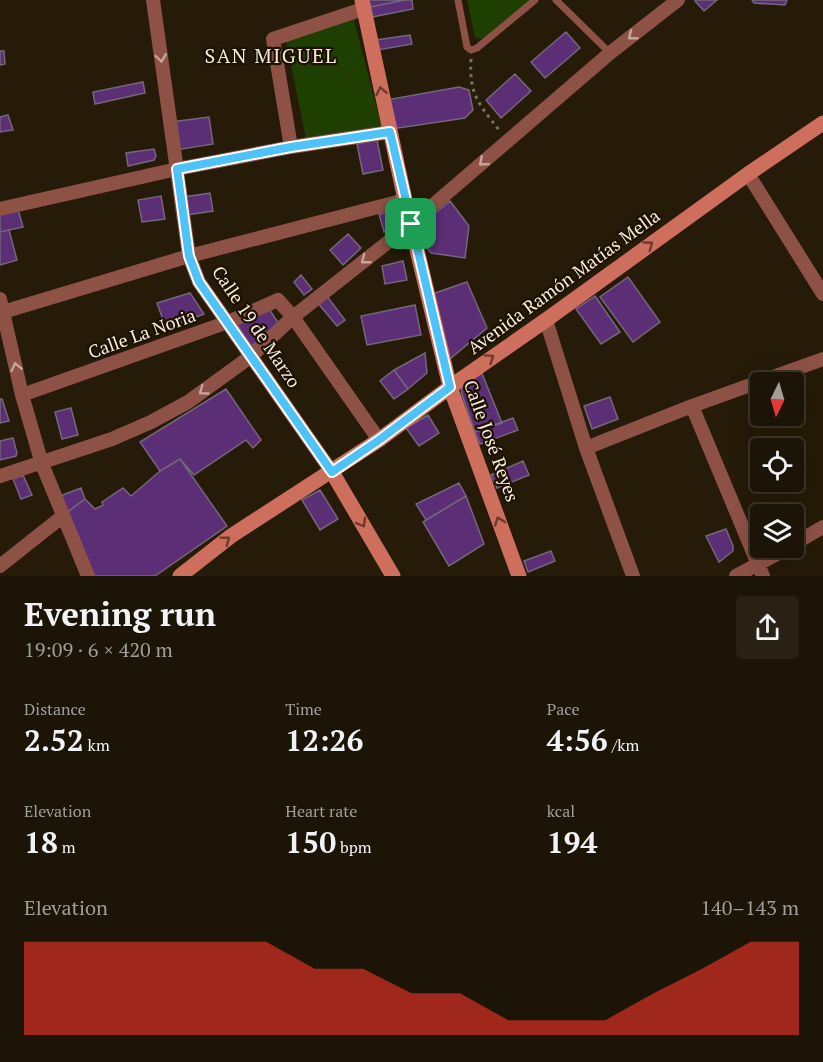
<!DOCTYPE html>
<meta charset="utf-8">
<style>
body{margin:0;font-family:"PT Serif",serif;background:#292114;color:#f1f3f6;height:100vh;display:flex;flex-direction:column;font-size:22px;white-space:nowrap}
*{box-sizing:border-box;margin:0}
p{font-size:20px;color:#a09e9b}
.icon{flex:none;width:33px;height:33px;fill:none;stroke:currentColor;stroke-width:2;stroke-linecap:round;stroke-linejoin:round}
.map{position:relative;height:576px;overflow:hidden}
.side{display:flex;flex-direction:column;background:#1c1406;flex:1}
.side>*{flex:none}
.needle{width:39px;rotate:185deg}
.fabs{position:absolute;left:750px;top:372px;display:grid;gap:12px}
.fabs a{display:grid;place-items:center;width:54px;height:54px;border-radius:6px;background:#1c1406;box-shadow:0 6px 24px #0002,0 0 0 2px #3a3328;font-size:30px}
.pin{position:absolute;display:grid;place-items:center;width:51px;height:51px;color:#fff;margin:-26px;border-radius:12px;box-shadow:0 3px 9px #0006}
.round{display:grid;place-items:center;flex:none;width:63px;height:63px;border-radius:6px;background:#292114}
.summary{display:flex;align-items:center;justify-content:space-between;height:102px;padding:0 24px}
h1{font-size:33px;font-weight:600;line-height:45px}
.stats{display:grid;grid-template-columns:repeat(3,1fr);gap:9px;height:102px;padding:6px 24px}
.stats div{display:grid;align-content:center}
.stats b{font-size:30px;font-weight:600}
.stats small{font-size:16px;font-weight:400}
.stats p{font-size:16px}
.chart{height:168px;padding:12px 24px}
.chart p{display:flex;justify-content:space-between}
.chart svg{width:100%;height:108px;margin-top:6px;fill:#d93025;opacity:.7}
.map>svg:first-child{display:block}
.green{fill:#1f3e02}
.building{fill:#5c2e76;stroke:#73677c;stroke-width:1.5}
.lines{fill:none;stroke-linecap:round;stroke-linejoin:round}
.path{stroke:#7c7262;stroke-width:3;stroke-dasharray:3 4.5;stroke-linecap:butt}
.lane{stroke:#8e5146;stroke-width:7}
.street{stroke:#8e5146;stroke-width:14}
.secondary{stroke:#ce6e5c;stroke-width:15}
.oneway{stroke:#c6a69b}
.oneway2{stroke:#6d3b2a}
.route-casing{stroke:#fff;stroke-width:12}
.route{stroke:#4fc3f7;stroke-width:8}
.labels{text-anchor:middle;stroke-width:4.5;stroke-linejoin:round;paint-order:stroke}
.street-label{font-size:18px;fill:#f4ece0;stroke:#1d1102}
.neighbourhood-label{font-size:20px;letter-spacing:1.5px;fill:#f4ece0;stroke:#1d1102}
</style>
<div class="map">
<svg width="823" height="576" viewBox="0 0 823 576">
<rect width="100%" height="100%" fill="#261a08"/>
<path class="green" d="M467,0H531L483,39L476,38L474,34Z
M354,20L382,127L306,139L286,41Z"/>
<path class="building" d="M369,0H405L370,7Z
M405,0H412L413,9L372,17L370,7Z
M697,0H717L704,11L695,1Z
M752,0H787L785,5L754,3Z
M566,32L580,48L545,78L531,62Z
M410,35L412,44L378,50L376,40Z
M0,51H4L5,64L0,65Z
M515,74L531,91L501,118L486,100Z
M143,82L145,93L95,104L93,92Z
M459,87L469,90L473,110L465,118L392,129L386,100Z
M8,115L13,130L0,132V117Z
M209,117L213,144L176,150L171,122Z
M377,140L383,170L363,174L357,144Z
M154,149L156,156L154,160L128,166L126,153Z
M210,193L213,211L187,215L184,197Z
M161,196L165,219L142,222L138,200Z
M450,201L469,226L465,258L431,253L413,231Z
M17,206L23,227L0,232V210Z
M389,212L392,224L384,232L379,214Z
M9,230L17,260L0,265V232Z
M348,234L361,248L343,265L330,250Z
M403,261L407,280L385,284L382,266Z
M301,275L312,289L304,295L294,282Z
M628,277L660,322L633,342L600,297Z
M467,282L487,328L450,359L432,294Z
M190,293L204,314L166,328L157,303Z
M326,295L345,320L337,326L317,302Z
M595,296L620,332L601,344L576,309Z
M415,305L421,335L367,345L361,316Z
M267,306L281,327L251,346L237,325Z
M425,353L427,373L408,389L394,370Z
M394,370L408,389L394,399L380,381Z
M481,371L502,423L475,432L462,395L461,386Z
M226,389L261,440L253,448L246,440L194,475L180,459L160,471L140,442Z
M610,397L618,419L592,429L584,406Z
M0,399H2L9,421L0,423Z
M71,408L78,435L62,439L55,412Z
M428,415L439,433L419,446L406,428Z
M513,418L518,430L480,444L475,432Z
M13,438L17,453L16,456L0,460V441Z
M180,459L227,526L155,576H93L66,513L85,499L95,509L103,505L102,502L123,488L131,496L160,471Z
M523,461L529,475L497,488L491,475Z
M23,475L32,495L21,499L13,479Z
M459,483L466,496L426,520L416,504Z
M81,488L85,499L66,513L60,496Z
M320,490L338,519L320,530L302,500Z
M466,496L484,544L449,566L423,522Z
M726,529L733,546V551L719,562L706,536Z
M551,551L555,561L528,572L524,561Z"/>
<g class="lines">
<path class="path" d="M471,59C469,94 478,103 499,130"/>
<path class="lane" d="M458,0L467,47L471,50L477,48L535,0
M556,0L610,53"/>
<path class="street" d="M153,0L189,256L199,282L332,472
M291,147L273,39L363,9
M748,174L823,294
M0,209L177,169L291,147L390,132
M0,299L22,395L42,464L88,576
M3,312L189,256L405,200
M546,320L586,448L633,576
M22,395L228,322L278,300L293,317L379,440
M692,406L763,576
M586,448L692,406L823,359
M0,476L112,439L151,422L188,402L250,357L293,317L411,224L610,53L678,0
M794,544L823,527
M0,566L63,516
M736,576L788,548"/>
<path class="secondary" d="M362,0L405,200L450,387L519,576
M332,472L393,576
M180,576L231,536L379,440L450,387L546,320L748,174L823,123"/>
</g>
<defs><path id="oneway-chevron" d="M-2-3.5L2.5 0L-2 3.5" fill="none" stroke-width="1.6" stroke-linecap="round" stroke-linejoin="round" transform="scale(1.5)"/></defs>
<g class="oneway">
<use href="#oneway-chevron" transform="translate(632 36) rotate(142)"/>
<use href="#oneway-chevron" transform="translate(161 58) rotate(82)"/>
<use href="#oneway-chevron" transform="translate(483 162) rotate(139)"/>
<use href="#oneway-chevron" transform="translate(365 260) rotate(142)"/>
<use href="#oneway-chevron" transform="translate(16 367) rotate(-103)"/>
<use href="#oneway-chevron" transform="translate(203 391) rotate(144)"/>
</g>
<g class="oneway2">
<use href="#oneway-chevron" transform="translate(381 91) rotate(-102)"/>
<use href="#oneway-chevron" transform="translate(649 245) rotate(-36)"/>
<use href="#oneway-chevron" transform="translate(490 358) rotate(-35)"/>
<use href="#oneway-chevron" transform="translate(499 521) rotate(-110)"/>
<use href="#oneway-chevron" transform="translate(362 523) rotate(60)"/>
<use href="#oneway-chevron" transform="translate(226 540) rotate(-37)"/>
</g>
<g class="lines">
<g class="route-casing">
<path id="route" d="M390,132L450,387L379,440L332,472L199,282L189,256L177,169L291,147Z"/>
</g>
<use href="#route" class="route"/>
</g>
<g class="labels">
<g class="street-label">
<text transform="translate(564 282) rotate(-36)" y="6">Avenida Ramón Matías Mella</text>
<text transform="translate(256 327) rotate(56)" y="6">Calle 19 de Marzo</text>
<text transform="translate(142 334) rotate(-20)" y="6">Calle La Noria</text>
<text transform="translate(491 441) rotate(70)" y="6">Calle José Reyes</text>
</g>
<g class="neighbourhood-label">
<text x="271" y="63">SAN MIGUEL</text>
</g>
</g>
</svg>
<div class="fabs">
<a><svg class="needle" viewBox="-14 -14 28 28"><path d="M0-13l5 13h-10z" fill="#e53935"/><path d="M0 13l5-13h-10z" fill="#a09e9b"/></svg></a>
<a><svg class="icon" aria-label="locate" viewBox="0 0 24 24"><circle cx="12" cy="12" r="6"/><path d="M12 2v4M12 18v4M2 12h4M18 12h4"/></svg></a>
<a><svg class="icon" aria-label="layers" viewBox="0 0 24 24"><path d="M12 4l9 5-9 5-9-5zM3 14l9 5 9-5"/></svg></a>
</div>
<div class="pin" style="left:411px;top:224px;background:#1e9e55"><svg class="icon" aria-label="arrive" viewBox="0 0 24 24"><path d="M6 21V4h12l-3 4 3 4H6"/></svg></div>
</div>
<section class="side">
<div class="summary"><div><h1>Evening run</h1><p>19:09 · 6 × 420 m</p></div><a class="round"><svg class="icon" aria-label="share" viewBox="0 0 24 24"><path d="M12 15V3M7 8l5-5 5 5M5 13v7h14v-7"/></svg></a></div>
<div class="stats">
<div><p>Distance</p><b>2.52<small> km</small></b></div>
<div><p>Time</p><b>12:26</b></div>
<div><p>Pace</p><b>4:56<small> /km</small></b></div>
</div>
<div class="stats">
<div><p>Elevation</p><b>18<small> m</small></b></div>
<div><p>Heart rate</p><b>150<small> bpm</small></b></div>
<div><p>kcal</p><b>194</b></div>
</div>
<div class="chart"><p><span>Elevation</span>140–143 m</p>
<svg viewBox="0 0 160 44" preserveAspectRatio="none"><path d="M0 44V6L10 6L20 6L30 6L40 6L50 6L60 17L70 17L80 27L90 27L100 38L110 38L120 38L130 27L140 17L150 6L160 6V44z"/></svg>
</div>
</section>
